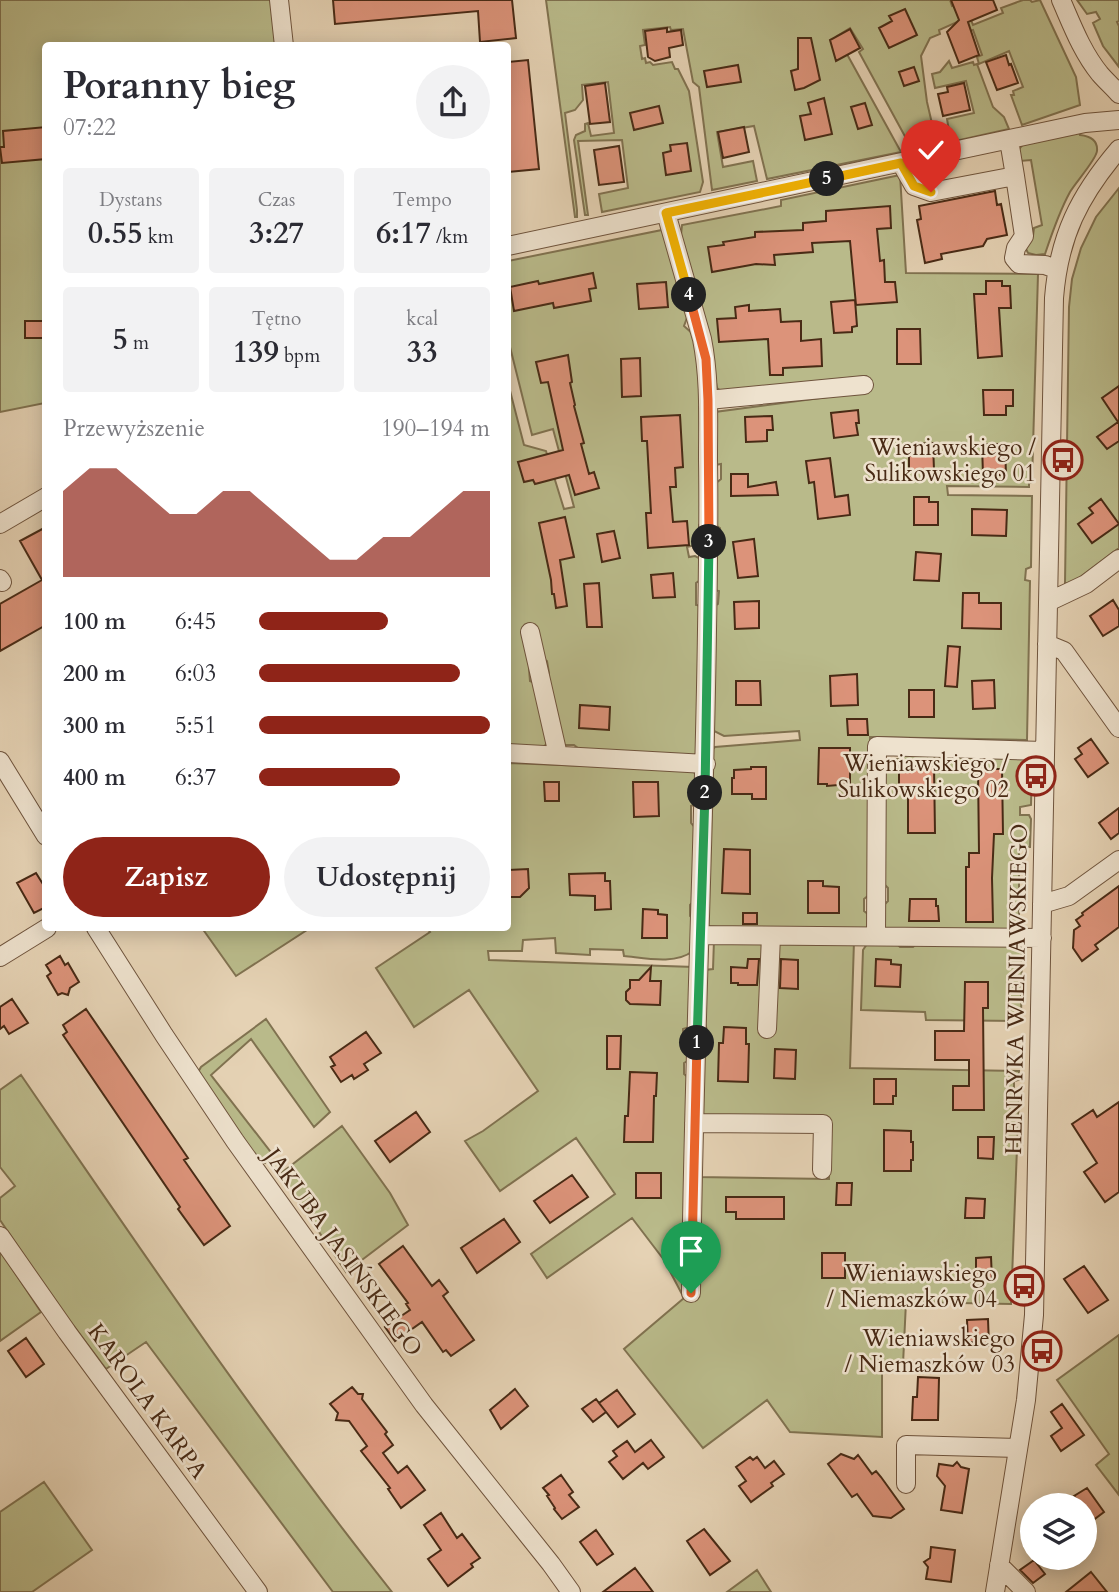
<!DOCTYPE html>
<html lang="pl">
<meta charset="utf-8">
<style>
body{margin:0;font-family:Cardo,serif;background:#f2f2f3;color:#2b2b33;height:100vh;display:flex;flex-direction:column;font-size:26px;white-space:nowrap}
*{box-sizing:border-box;margin:0}
p{font-size:23px;color:#7c7c81}
.icon{flex:none;width:38px;height:38px;fill:none;stroke:currentColor;stroke-width:2;stroke-linecap:round;stroke-linejoin:round}
.map{position:relative;flex:1;overflow:hidden}
.side{position:absolute;left:42px;top:42px;width:469px;height:889px;display:flex;flex-direction:column;background:#fff;border-radius:7px;box-shadow:0 4px 18px #0003}
.side>*{flex:none}
.buttons{position:absolute;left:1020px;top:1493px;display:grid;gap:14px}
.buttons a{display:grid;place-items:center;width:77px;height:77px;border-radius:50%;background:#fff;box-shadow:0 4px 18px #0003;font-size:35px}
.pin{position:absolute;display:grid;place-items:center;width:60px;height:60px;color:#fff;margin:-72px -30px;border-radius:50% 50% 50% 0;rotate:-45deg;box-shadow:0 0 7px #0007}
.pin .icon{rotate:45deg}
.km{position:absolute;width:35px;height:35px;margin:-18px;border-radius:50%;background:#222;color:#fff;font-size:19px;line-height:35px;text-align:center}
.round{display:grid;place-items:center;flex:none;width:74px;height:74px;border-radius:37px;background:#f2f2f3}
.overview{display:flex;align-items:center;justify-content:space-between;height:119px;padding:0 21px}
h1{font-size:38px;font-weight:700;line-height:52px}
.stats{display:grid;grid-template-columns:repeat(3,1fr);gap:10px;height:119px;padding:7px 21px}
.stats div{display:grid;align-content:center;border-radius:7px;background:#f2f2f3;text-align:center}
.stats b{font-size:30px;font-weight:700}
.stats small{font-size:19px;font-weight:400}
.stats p{font-size:19px}
.chart{height:196px;padding:14px 21px}
.chart p{display:flex;justify-content:space-between}
.chart svg{width:100%;height:126px;margin-top:7px;fill:#8f2418;opacity:.7}
.action{display:flex;gap:14px;margin-top:auto;padding:14px 21px}
.action a{flex:1;height:80px;border-radius:42px;background:#8f2418;color:#fff;font-size:28px;font-weight:700;line-height:80px;text-align:center}
.action a+a{background:#f2f2f3;color:#2b2b33}
ul{padding:0 21px;list-style:none;font-size:23px}
li{display:grid;grid-template-columns:112px 84px 1fr;align-items:center;height:52px}
li i{height:18px;border-radius:9px;background:#8f2418}
.map>svg:first-child{display:block}
.green{fill:#b9ba8a;stroke:#807250;stroke-width:2}
.building{fill:#dc937a;stroke:#482a15;stroke-width:2}
.lines{fill:none;stroke-linecap:round;stroke-linejoin:round}
.minor-casing{stroke:#6f543d;stroke-width:20}
.minor{stroke:#eee2ce;stroke-width:18}
.split-1-casing{stroke:#fff;stroke-width:14}
.split-2-casing{stroke:#fff;stroke-width:14}
.split-3-casing{stroke:#fff;stroke-width:14}
.split-4-casing{stroke:#fff;stroke-width:14}
.split-5-casing{stroke:#fff;stroke-width:14}
.split-6-casing{stroke:#fff;stroke-width:14}
.split-1{stroke:#f0652b;stroke-width:9}
.split-2{stroke:#22a559;stroke-width:9}
.split-3{stroke:#22a559;stroke-width:9}
.split-4{stroke:#f0652b;stroke-width:9}
.split-5{stroke:#f5b400;stroke-width:9}
.split-6{stroke:#f5b400;stroke-width:9}
.labels{text-anchor:middle;stroke-width:5;stroke-linejoin:round;paint-order:stroke}
.poi-label{font-size:23px;fill:#482a15;stroke:#eee2ce;text-anchor:end}
.street-label{font-size:23px;fill:#482a15;stroke:#eee2ce}
</style>
<div class="map">
<svg width="1119" height="1592" viewBox="0 0 1119 1592">
<rect width="100%" height="100%" fill="#e5d2b4"/>
<filter id="stains"><feTurbulence type="fractalNoise" baseFrequency=".00286" numOctaves="4"/><feColorMatrix values="0 0 0 0 .2 0 0 0 0 .09 0 0 0 0 .02 0 0 0 .5 -.17"/></filter>
<radialGradient id="worn" r=".72"><stop offset=".6" stop-color="#630" stop-opacity="0"/><stop offset="1" stop-color="#630" stop-opacity=".3"/></radialGradient>
<path class="green" d="M0,0H272L277,45L46,46L45,403L0,412Z
M546,0H950L952,6L964,2L973,25L1003,13L1001,8L1023,0H1030L1032,2L1040,0L1076,77L1080,105L1022,125L1011,95H1014L1013,91L1023,87L1009,51L979,64L977,57L982,55L973,30L962,33L957,22L939,30L940,34L930,38L921,56L927,102L937,145L913,151L859,52L863,49L850,28L837,36L901,152L767,179L754,126L717,132L723,167L753,161L757,181L712,190L699,87L693,82L683,29L671,30L670,27L643,30L645,45L640,46L642,59L645,58L646,63L650,62L653,65L672,62L675,69H678L689,91L703,182L700,192L602,212L599,194L628,188L622,140L578,141L588,215H585L574,140L576,135L585,131V124L588,123L591,136L614,133L608,82L582,85L583,100L575,110L565,113L577,210V217H575Z
M1077,0H1119V21L1117,22L1119,26V67L1103,46L1093,23L1100,19L1096,12L1087,14Z
M949,61L952,68L973,62L974,65L977,64L993,107L1004,117L1009,129L951,142L947,119L974,113L966,81L935,88L932,74L940,72Z
M1079,131L1080,135C1089,136 1098,140 1097,151C1096,160 1075,183 1070,192C1059,212 1052,233 1045,254L1036,255L1028,253L1025,247L1029,239L1033,236L1034,228L1042,225L1031,160L1020,161L1019,149L1025,142Z
M900,175L906,273L1038,274L1032,482L1029,483V487L947,486L948,495L1032,496L1031,567L1026,569L1025,580L1030,581L1027,740L870,737L869,895L864,899V911L869,915V923L866,929L756,930L705,926L712,750L715,747L800,740L799,731L724,736L710,729L713,607L718,604L719,591L713,590L714,544L721,542L720,528L715,525V484L721,479V464L715,465V412L867,392L866,376L721,391L717,388L703,311L681,235L682,225L781,206V200Z
M1119,188V548L1075,581L1065,584L1069,307L1072,279L1081,248L1096,217Z
M662,230L688,315L684,326L694,335L703,405L699,407L703,521L699,525L700,539L695,545L687,547L689,557L695,556L703,560V578L696,583V605L702,606L700,753L694,758L583,752L574,745H561L546,678L549,673L547,661L542,658L529,669L530,681L537,684L549,741L541,750L508,748V383L524,445L546,451L564,509L574,507L553,429L532,435L508,339V261Z
M901,752H959V757L963,758L1029,757L1032,760L1031,805L1020,807V815H1029L1031,819L1030,847H1019V933L884,930L883,906L888,901V888L883,883L884,766L890,759H900Z
M508,760L509,763L692,770L699,778L698,803L691,806V823L697,830L696,899L690,905V916L696,920L693,951C675,965 645,958 624,956L623,950L590,949V955L556,953L555,938L523,940L522,951H488L489,960L694,967L693,1026L683,1029V1042L690,1048L689,1060L684,1063V1074L689,1078L697,1177L829,1179L830,1119L703,1117L700,1115L703,1047C709,1039 708,1028 703,1020L705,970L713,969L714,940L854,941L850,1068L1019,1071V1080L1014,1081V1093L1019,1096L1011,1304L906,1302L903,1364H882V1437L790,1432L767,1400L703,1448L624,1349L684,1298L664,1260L632,1218L547,1278L531,1254L615,1194L576,1138L500,1191L465,1141L483,1131L538,1091L469,990L414,1027L376,968L430,932L427,928H508Z
M202,928H310L236,976Z
M869,941H894L900,947H913L919,941L1022,942L1021,1021L926,1020L925,1012L861,1010L863,950Z
M266,1019L330,1112L314,1127L251,1039L211,1075L273,1155L265,1163L251,1153L197,1074L201,1067Z
M21,1075C141,1250 260,1426 392,1592H333L146,1342L106,1369L54,1300L0,1220V1198L15,1186L0,1167V1090Z
M342,1126L390,1193L408,1225L346,1272L280,1174Z
M0,1250L41,1312L0,1341Z
M1119,1335V1495L1096,1465L1109,1454L1057,1380Z
M44,1482L92,1550L32,1592H0V1512Z
M757,1570L771,1592H727Z"/>
<path class="building" d="M333,0H512L516,38L480,42L478,11L335,24Z
M951,0H993L997,10L968,22L979,55L959,63L947,32L959,20Z
M905,9L917,35L889,48L879,28L892,21L889,16Z
M667,28V32L681,30L683,45L669,48L670,57L655,61L648,57L645,31Z
M850,29L860,48L836,61L830,40Z
M798,38H811L820,80L804,88L795,90L791,71L798,69Z
M1006,55L1009,65L1011,64L1018,83L997,90L986,62Z
M528,60L539,169L508,172V62Z
M738,65L741,82L707,87L704,71Z
M914,67L919,81L904,86L899,72Z
M605,83L610,122L590,124L585,86Z
M964,83L970,110L943,116L938,94L948,92L947,87Z
M824,98L832,134L805,140L800,116L811,114L808,103Z
M865,103L872,125L858,129L851,107Z
M659,106L663,123L634,130L630,113Z
M46,127V159L2,163L0,147H4L3,131Z
M744,127L749,152L723,158L718,132Z
M687,143L691,171L666,175L663,153L671,151L670,145Z
M619,146L624,182L599,185L594,150Z
M995,191L997,205L1001,204L1007,235L987,239L983,246L941,254L942,259L925,263L917,220L921,219L919,206Z
M890,206L891,228L877,229L880,261L884,260L885,282H895L897,302L856,305L850,241L812,243L813,252L774,255L775,265L756,264L712,272L708,247L724,245L723,242L755,237V232L803,230V223L826,221V211Z
M593,273L596,288L589,289L591,301L554,308L553,303L514,311L510,287L538,281L539,284Z
M986,281H1002V286H1010L1011,308H999L1002,356L978,358L974,294H986Z
M666,282L668,307L639,309L637,284Z
M855,300L857,326L852,327V332L834,333L831,302Z
M749,305V311L780,309L781,322L801,321V341L821,339L822,366L783,368V375H770L768,339L719,342L717,319L736,318L735,307Z
M25,321H46V338H25Z
M897,329H920L921,364H897Z
M568,355L572,382L570,383L575,405L574,406L584,443L581,444L589,474L594,472L599,488L575,495L569,475L535,484L533,480L524,482L518,462L563,450L548,382L541,383L536,362Z
M640,358L641,396L622,397L621,359Z
M1119,386V441L1107,449L1097,437L1118,422L1102,398Z
M983,390H1013V406H1006V415H984Z
M858,410L859,423H856L858,435L834,438L831,413Z
M680,415L683,467L675,468L676,487H670L673,522L687,521L689,545L648,548L646,513H651L647,441H642L641,417Z
M772,416L773,430H767V441L746,442L745,417Z
M933,443L934,470L909,471V456L911,455L910,444Z
M982,444H1005L1006,475H983Z
M830,458L835,497L848,495L850,515L818,519L814,482L809,483L806,461Z
M731,474H748V487L776,482L778,495L731,496Z
M914,497H929V502H938V525H914Z
M1101,499L1119,524L1092,543L1078,524L1093,513L1089,508Z
M972,509L1007,510L1006,536L972,535Z
M565,517L574,557L560,560L567,606L556,608L554,594H552L551,580L539,523Z
M46,527V625L0,651V604L42,580L20,541Z
M614,531L620,558L602,562L597,534Z
M754,539L758,576L738,578L733,542Z
M916,552L941,554L939,581L914,580Z
M673,573L675,597L653,598L651,575Z
M599,583L602,627H587L584,584Z
M963,593H979V603H1001V629L962,628Z
M1113,600L1119,610V626L1103,636L1090,616Z
M759,601V628L735,629L734,602Z
M948,646L960,647L957,687L945,686Z
M857,674L858,705L831,706L830,676Z
M994,680L995,708L973,709L972,681Z
M736,681H760L761,705H736Z
M909,690H934V717H909Z
M580,705L610,707L609,730L579,728Z
M847,719H867L868,735H848Z
M1091,739L1108,763L1088,777L1075,759L1082,754L1078,748Z
M819,748H850V784L827,786V784H818Z
M899,766H934L935,833H908V792L899,791Z
M751,767H766V799H752V794H732V778H734V770L751,769Z
M978,769H1002L1003,834H994L992,878L993,922H966V867H969V853H979Z
M544,782H559V801H545Z
M633,782H658L659,816L634,817Z
M1119,808V833L1111,839L1099,823Z
M724,849L750,850V894L722,893Z
M528,869L529,888L520,897H508V870Z
M36,873L46,889V907L34,913L17,883Z
M605,873V881H610L611,909L595,910V896L570,895L569,874Z
M808,881H823V886L839,887V913H808Z
M1119,886V927L1095,945L1098,949L1082,961L1073,948L1074,930L1080,926L1076,920L1083,915L1082,913Z
M910,899H936V906H938L939,921H909Z
M643,909L658,910V914L667,915V938H642Z
M743,913H757V924H743Z
M60,956L65,965L68,963L79,982L70,988L68,995L62,993L58,995L47,976L51,973L46,965Z
M748,959H759L757,985H738V983H731V967L747,968Z
M781,959L798,960V989L780,988Z
M876,959L891,960V964L901,965L900,987L875,986Z
M651,967L650,981H661L660,1005L630,1004L626,1000V992L630,988V980H639Z
M965,982H988V1008H983L984,1110H953V1086H969V1060H935V1031H964Z
M12,999L28,1023L9,1034L4,1026L0,1029V1007Z
M86,1009L188,1158L184,1160L230,1226L204,1245L178,1209L180,1207L63,1035L67,1032L63,1025Z
M724,1027L746,1028V1044H749L748,1082L718,1081L719,1043H723Z
M366,1032L381,1053L364,1064L368,1070L354,1079L352,1075L341,1082L331,1067L335,1065L330,1057Z
M607,1036H621L620,1069H607Z
M775,1049L796,1050L795,1079L774,1078Z
M630,1072L657,1073L656,1096H654L653,1142H624L625,1116H628Z
M874,1079H896V1096H893V1104H874Z
M1119,1102V1192L1105,1202L1084,1172L1097,1163L1072,1124L1093,1110L1097,1117Z
M416,1112L430,1132L390,1162L375,1141Z
M884,1130L911,1131V1142H913V1160H911V1171H884Z
M978,1137H994L993,1159L978,1158Z
M636,1173H661V1198H636Z
M572,1175L588,1197L550,1223L534,1201Z
M837,1183H852L851,1205H836Z
M726,1197H784V1219H736V1212H726Z
M966,1198L985,1199L984,1218H965Z
M504,1219L520,1242L477,1273L461,1248Z
M403,1246L432,1286L439,1280L448,1292L443,1296L474,1340L451,1356L446,1350L443,1352L422,1322L395,1341L385,1327L410,1310L406,1304L408,1303L379,1264Z
M845,1253V1278H822V1253Z
M991,1257L992,1279L976,1280V1258Z
M1084,1266L1108,1300L1088,1313L1064,1279Z
M988,1319L989,1346H976L975,1342H968L967,1320Z
M26,1338L44,1364L26,1377L8,1351Z
M918,1377L939,1378L938,1420H912L913,1397H917Z
M352,1387L358,1394H363L362,1399L387,1432L385,1434L393,1445L383,1453L398,1473L407,1466L425,1490L401,1508L388,1489L390,1488L361,1451L367,1446L349,1421L336,1420L338,1413L330,1404Z
M515,1389L528,1406L501,1429L490,1410Z
M617,1390L635,1414L618,1427L599,1403Z
M596,1399L606,1412L593,1422L582,1409Z
M1062,1404L1084,1435L1061,1451L1051,1436L1062,1428L1051,1412Z
M651,1440L664,1457L648,1469L643,1463L623,1479L609,1462L617,1456L613,1451L627,1441L635,1452Z
M841,1454L854,1459L858,1455L872,1474L876,1471L881,1477L904,1509L891,1518L873,1516L857,1494L852,1497L828,1464Z
M750,1457L753,1460L757,1457L765,1468L774,1461L784,1474L771,1483L773,1486L751,1502L739,1486L746,1481L736,1467Z
M957,1462L961,1467L969,1469L962,1513L941,1510L945,1486L937,1476L939,1464L953,1466Z
M561,1475L573,1492L569,1495L579,1507L562,1519L554,1509L555,1508L547,1496L549,1495L543,1488Z
M1087,1488L1104,1512L1092,1521L1085,1511V1505H1081L1074,1496Z
M441,1513L457,1538L462,1534L480,1558L471,1564L473,1567L448,1586L428,1559L441,1550L424,1525Z
M704,1529L730,1561L710,1575L687,1541Z
M596,1530L613,1554L597,1565L580,1542Z
M931,1547L955,1550L951,1582L926,1579L928,1567L924,1562L930,1558Z
M1034,1560L1045,1574L1033,1583L1020,1570Z
M635,1568L653,1592H603Z
M1091,1572L1107,1592H1066Z"/>
<g class="lines">
<g class="minor-casing">
<path id="minor" d="M279,0L284,46
M1061,0C1072,25 1082,52 1100,74C1106,81 1113,87 1119,94
M901,163L914,186L931,192L1015,176L1009,140
M1015,176L1024,236L1016,248L1014,258L1019,264L1045,265L1056,269
M666,213L702,339C710,379 708,420 708,460C709,517 708,573 707,630C704,851 693,1072 691,1293
M508,246L1085,123L1119,120
M708,400L864,385
M0,524L46,497
M0,579L2,582
M1048,602L1086,584L1119,559
M530,632L558,755
M1047,644L1064,651L1119,728
M508,753L706,764
M0,761L46,836
M1042,904L1069,896L1119,860
M96,928L164,1035L235,1141L424,1405L551,1564L571,1592
M700,935L1042,938
M876,936L877,746L1045,751
M0,957L47,928
M767,1029L771,936
M694,1123L823,1124L822,1170
M0,1236L67,1332L258,1592
M906,1484V1445L1018,1448
M999,1565L1026,1592
M995,1592L1026,1400L1034,1315L1054,298C1059,236 1079,196 1119,149"/>
</g>
<use href="#minor" class="minor"/>
</g>
<g class="lines">
<g class="split-1-casing">
<path id="split-1" d="M691,1293L697,1043"/>
</g>
<g class="split-2-casing">
<path id="split-2" d="M697,1043L705,793"/>
</g>
<g class="split-3-casing">
<path id="split-3" d="M705,793L709,542"/>
</g>
<g class="split-4-casing">
<path id="split-4" d="M689,295L706,359L708,400L709,542"/>
</g>
<g class="split-5-casing">
<path id="split-5" d="M689,295L666,213L827,179"/>
</g>
<g class="split-6-casing">
<path id="split-6" d="M827,179L901,163L914,186L931,192"/>
</g>
<use href="#split-1" class="split-1"/>
<use href="#split-2" class="split-2"/>
<use href="#split-3" class="split-3"/>
<use href="#split-4" class="split-4"/>
<use href="#split-5" class="split-5"/>
<use href="#split-6" class="split-6"/>
</g>
<defs>
<g id="bus-ring" transform="scale(2.0125)"><circle r="9.5" fill="#eee2ce" stroke="#8f2418" stroke-width="1.5"/><path d="M-5-6H5V4H4V6H2V4H-2V6H-4V4H-5ZM-3.5-4V0h7V-4ZM-3.5 1.2v1.5H-2V1.2ZM2 1.2v1.5H3.5V1.2Z" fill="#8f2418"/></g>
</defs>
<g fill-rule="evenodd">
<use href="#bus-ring" x="1063" y="460"/>
<use href="#bus-ring" x="1036" y="776"/>
<use href="#bus-ring" x="1024" y="1286"/>
<use href="#bus-ring" x="1042" y="1351"/>
</g>
<g class="labels">
<g class="poi-label">
<text x="1036" y="455">Wieniawskiego /<tspan x="1036" dy="26">Sulikowskiego 01</tspan></text>
<text x="1009" y="771">Wieniawskiego /<tspan x="1009" dy="26">Sulikowskiego 02</tspan></text>
<text x="997" y="1281">Wieniawskiego<tspan x="997" dy="26">/ Niemaszków 04</tspan></text>
<text x="1015" y="1346">Wieniawskiego<tspan x="1015" dy="26">/ Niemaszków 03</tspan></text>
</g>
<g class="street-label">
<text transform="translate(1016 989) rotate(-89)" y="8">HENRYKA WIENIAWSKIEGO</text>
<text transform="translate(344 1252) rotate(54)" y="8">JAKUBA JASIŃSKIEGO</text>
<text transform="translate(148 1401) rotate(54)" y="8">KAROLA KARPA</text>
</g>
</g>
<rect width="100%" height="100%" filter="url(#stains)"/>
<rect width="100%" height="100%" fill="url(#worn)"/>
</svg>
<div class="buttons">
<a><svg class="icon" aria-label="layers" viewBox="0 0 24 24"><path d="M12 4l9 5-9 5-9-5zM3 14l9 5 9-5"/></svg></a>
</div>
<div class="pin" style="left:691px;top:1293px;background:#1e9e55"><svg class="icon" aria-label="arrive" viewBox="0 0 24 24"><path d="M6 21V4h12l-3 4 3 4H6"/></svg></div>
<div class="pin" style="left:931px;top:192px;background:#d93025"><svg class="icon" aria-label="check" viewBox="0 0 24 24"><path d="M5 12l5 5 9-10"/></svg></div>
<b class="km" style="left:697px;top:1043px">1</b>
<b class="km" style="left:705px;top:793px">2</b>
<b class="km" style="left:709px;top:542px">3</b>
<b class="km" style="left:689px;top:295px">4</b>
<b class="km" style="left:827px;top:179px">5</b>
<section class="side">
<div class="overview"><div><h1>Poranny bieg</h1><p>07:22</p></div><a class="round"><svg class="icon" aria-label="share" viewBox="0 0 24 24"><path d="M12 15V3M7 8l5-5 5 5M5 13v7h14v-7"/></svg></a></div>
<div class="stats">
<div><p>Dystans</p><b>0.55<small> km</small></b></div>
<div><p>Czas</p><b>3:27</b></div>
<div><p>Tempo</p><b>6:17<small> /km</small></b></div>
</div>
<div class="stats">
<div><b>5<small> m</small></b></div>
<div><p>Tętno</p><b>139<small> bpm</small></b></div>
<div><p>kcal</p><b>33</b></div>
</div>
<div class="chart"><p><span>Przewyższenie</span>190–194 m</p>
<svg viewBox="0 0 160 44" preserveAspectRatio="none"><path d="M0 44V14L10 6L20 6L30 14L40 22L50 22L60 14L70 14L80 22L90 30L100 38L110 38L120 30L130 30L140 22L150 14L160 14V44z"/></svg>
</div>
<ul>
<li><b>100 m</b>6:45<i style="width:56%"></i></li>
<li><b>200 m</b>6:03<i style="width:87%"></i></li>
<li><b>300 m</b>5:51<i style="width:100%"></i></li>
<li><b>400 m</b>6:37<i style="width:61%"></i></li>
</ul>
<div class="action"><a>Zapisz</a><a>Udostępnij</a></div>
</section>
</div>
